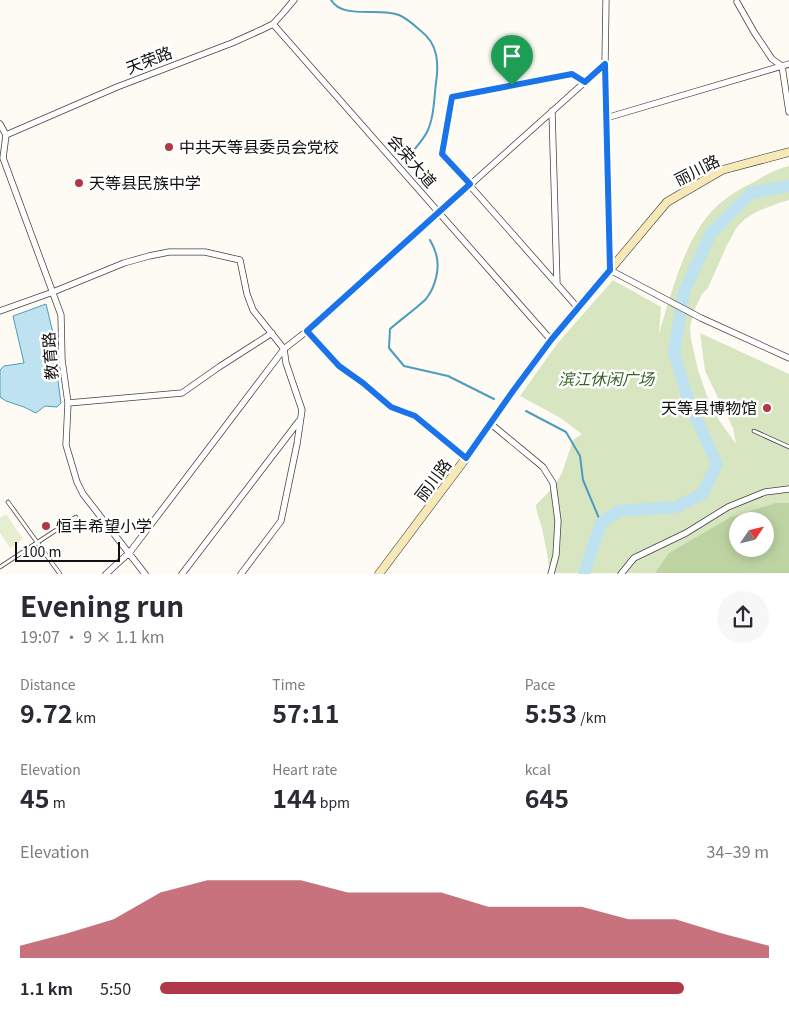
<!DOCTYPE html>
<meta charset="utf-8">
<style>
body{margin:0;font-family:Georgia,"Noto Sans SC",serif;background:#f7f7f7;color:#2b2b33;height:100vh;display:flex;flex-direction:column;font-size:19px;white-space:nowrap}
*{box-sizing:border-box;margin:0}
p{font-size:16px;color:#7c7c81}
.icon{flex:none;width:28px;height:28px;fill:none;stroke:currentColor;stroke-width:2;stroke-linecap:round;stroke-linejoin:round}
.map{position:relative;height:574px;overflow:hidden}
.details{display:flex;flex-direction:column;background:#fff;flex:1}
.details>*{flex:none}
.needle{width:32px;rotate:55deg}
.controls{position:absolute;left:729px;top:512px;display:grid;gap:10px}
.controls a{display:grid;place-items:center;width:45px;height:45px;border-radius:50%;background:#fff;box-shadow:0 2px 12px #0003;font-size:25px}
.scale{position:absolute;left:15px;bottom:12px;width:105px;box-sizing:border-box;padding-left:5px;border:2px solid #101010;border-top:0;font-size:14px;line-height:18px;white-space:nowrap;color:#101010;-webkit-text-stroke:4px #fff;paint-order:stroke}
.pin{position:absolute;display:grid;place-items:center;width:42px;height:42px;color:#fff;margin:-51px -21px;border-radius:50% 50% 50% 0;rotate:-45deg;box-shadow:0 0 5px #0007}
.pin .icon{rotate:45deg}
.round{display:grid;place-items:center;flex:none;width:52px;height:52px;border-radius:26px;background:#f7f7f7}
.head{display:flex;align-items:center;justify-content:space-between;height:85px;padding:0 20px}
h1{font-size:28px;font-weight:700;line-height:38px}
.figures{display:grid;grid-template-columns:repeat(3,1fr);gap:8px;height:85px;padding:5px 20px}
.figures div{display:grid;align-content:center}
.figures b{font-size:25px;font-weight:700}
.figures small{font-size:14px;font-weight:400}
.figures p{font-size:14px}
.chart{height:140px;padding:10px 20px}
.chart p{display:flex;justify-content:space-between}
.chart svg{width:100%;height:90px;margin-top:5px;fill:#b13748;opacity:.7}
ul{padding:0 20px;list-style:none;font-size:16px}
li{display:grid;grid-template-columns:80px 60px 1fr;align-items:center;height:38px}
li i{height:12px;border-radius:6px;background:#b13748}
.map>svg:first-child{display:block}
.green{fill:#d7e5c1;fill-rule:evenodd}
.forest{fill:#bdd4a2;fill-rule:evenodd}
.pitch{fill:#e6eed2}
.water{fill:#bee2f0;stroke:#4e9cbe}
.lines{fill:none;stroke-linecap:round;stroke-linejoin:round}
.stream{stroke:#4e9cbe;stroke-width:2}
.river{stroke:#bee2f0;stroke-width:12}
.lane-casing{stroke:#434343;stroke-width:4.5}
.street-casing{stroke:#434343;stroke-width:7}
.secondary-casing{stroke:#323232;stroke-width:9}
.lane{stroke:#fff;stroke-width:3}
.street{stroke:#fff;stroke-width:5.5}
.secondary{stroke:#f6e9b7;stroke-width:8}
.route-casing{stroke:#fff;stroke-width:10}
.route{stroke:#1a73e8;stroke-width:6}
.poi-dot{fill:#b13748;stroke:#fff;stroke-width:2}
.labels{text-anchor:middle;stroke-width:5;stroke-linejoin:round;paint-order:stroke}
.street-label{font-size:16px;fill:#101010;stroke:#fff}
.poi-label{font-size:16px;fill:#101010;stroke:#fff;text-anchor:start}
.park-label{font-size:16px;font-style:italic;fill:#386127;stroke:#fff}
</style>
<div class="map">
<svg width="789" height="574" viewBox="0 0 789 574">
<rect width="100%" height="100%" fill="#fefbf4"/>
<path class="green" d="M789,166V200L779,203L758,211L745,219L737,227L727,245L708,288L702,294L694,311L690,327L691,339L698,370L706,393L714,413L736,444L733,428L705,371L700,333L789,374V573H550C548,558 545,543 542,528C540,520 536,513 536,505L555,485L562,473L573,440L582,434L559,417L520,396L557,344L613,280L661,307L659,334C671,294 685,237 715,208C726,197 741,188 754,182C766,175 776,169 789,166ZM738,521H765V549H738Z"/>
<path class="forest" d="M776,503H789V573H655L669,553L731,517ZM738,521H765V549H738Z"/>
<path class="pitch" d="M6,514L23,539L10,548L0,533V518Z"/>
<path class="water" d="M46,304L53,333L55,359L61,403L57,407L45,406L36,413L24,407L6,401L0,397V370L4,366L24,363L13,316Z"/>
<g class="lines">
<path class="stream" d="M331,0C343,20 379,7 399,15C408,19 414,25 421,31C438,44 439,63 436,83C434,99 434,118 427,132C423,140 416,147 411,154
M430,240C432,244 434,247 435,251C441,266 436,286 426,299C417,308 400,320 390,329L389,348L404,366L448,376L494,399
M526,411L566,432L580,456L583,480L601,523"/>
<path class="river" d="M584,574L601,523L619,511L676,507L702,494L717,464L689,403L674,352L684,292L711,233L751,193L789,186"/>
<g class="lane-casing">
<path id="lane" d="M754,431L789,447
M8,502L60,574
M0,567L76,517"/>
</g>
<g class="street-casing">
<path id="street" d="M606,0L605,64L610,270L701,318L789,358
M737,2L754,32L772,59L782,66L789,112
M273,24L551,340
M552,111L557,284
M606,118L789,64
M0,124L6,135L3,158L61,315L62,360L68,403L66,445L77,482L83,494L145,574
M6,135L117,87L232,43L263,29L273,24L283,13L294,0
M578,308L442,154L451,97L572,75L585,82
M0,311L53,292L124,263L149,256L169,252H205L240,260L247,294L253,310L284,349L286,363L302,410L297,444L281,521L241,574
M307,331L339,366L363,383L391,407L415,416L466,458
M68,403L182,393L219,367L272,333
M491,424L543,467L553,483L558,521L556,555L551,574
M106,574L130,552L284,349L307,331L605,64
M182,574L299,421
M621,574L634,558L686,533L728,507L765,492L789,489"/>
</g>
<g class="secondary-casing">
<path id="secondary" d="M379,574L466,458L513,391L551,340L667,202L722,170L789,152"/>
</g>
<use href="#lane" class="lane"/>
<use href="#street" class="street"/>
<use href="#secondary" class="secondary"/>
</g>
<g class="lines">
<g class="route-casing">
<path id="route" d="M605,64L610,270L551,340L513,391L466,458L415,416L391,407L363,383L339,366L307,331L470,184L442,154L452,97L572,74L585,82Z"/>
</g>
<use href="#route" class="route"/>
</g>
<g class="poi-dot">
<circle cx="169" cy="147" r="5"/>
<circle cx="79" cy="183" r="5"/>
<circle cx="767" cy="408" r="5"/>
<circle cx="46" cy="526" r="5"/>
</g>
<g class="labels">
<g class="street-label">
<text transform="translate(149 60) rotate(-21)" y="6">天荣路</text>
<text transform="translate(412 161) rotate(49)" y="6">会荣大道</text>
<text transform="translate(697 170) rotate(-27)" y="6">丽川路</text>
<text transform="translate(50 356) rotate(-94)" y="6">教育路</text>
<text transform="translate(433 480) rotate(-53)" y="6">丽川路</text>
</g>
<g class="poi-label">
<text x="179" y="153">中共天等县委员会党校</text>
<text x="89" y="189">天等县民族中学</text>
<text x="757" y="414" text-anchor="end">天等县博物馆</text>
<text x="56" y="532">恒丰希望小学</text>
</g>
<g class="park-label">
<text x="606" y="385">滨江休闲广场</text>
</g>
</g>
</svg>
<div class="controls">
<a><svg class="needle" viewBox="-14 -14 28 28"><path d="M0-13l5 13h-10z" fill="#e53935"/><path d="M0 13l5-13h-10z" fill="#7c7c81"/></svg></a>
</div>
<div class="scale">100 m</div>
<div class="pin" style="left:512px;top:86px;background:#1e9e55"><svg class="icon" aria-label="arrive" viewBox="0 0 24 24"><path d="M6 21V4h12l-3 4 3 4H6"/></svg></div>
</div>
<section class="details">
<div class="head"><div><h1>Evening run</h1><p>19:07 · 9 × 1.1 km</p></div><a class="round"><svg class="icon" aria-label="share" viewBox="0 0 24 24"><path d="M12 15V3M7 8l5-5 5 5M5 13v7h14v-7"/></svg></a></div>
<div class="figures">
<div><p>Distance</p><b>9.72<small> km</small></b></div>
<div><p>Time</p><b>57:11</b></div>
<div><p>Pace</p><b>5:53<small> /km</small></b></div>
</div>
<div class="figures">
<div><p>Elevation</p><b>45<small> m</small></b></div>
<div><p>Heart rate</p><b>144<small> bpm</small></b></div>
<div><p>kcal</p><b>645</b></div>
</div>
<div class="chart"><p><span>Elevation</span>34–39 m</p>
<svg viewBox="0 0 160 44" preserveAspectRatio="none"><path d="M0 44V38L10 32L20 25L30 12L40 6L50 6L60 6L70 12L80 12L90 12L100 19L110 19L120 19L130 25L140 25L150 32L160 38V44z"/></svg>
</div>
<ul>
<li><b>1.1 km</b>5:50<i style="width:86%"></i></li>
</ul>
</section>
